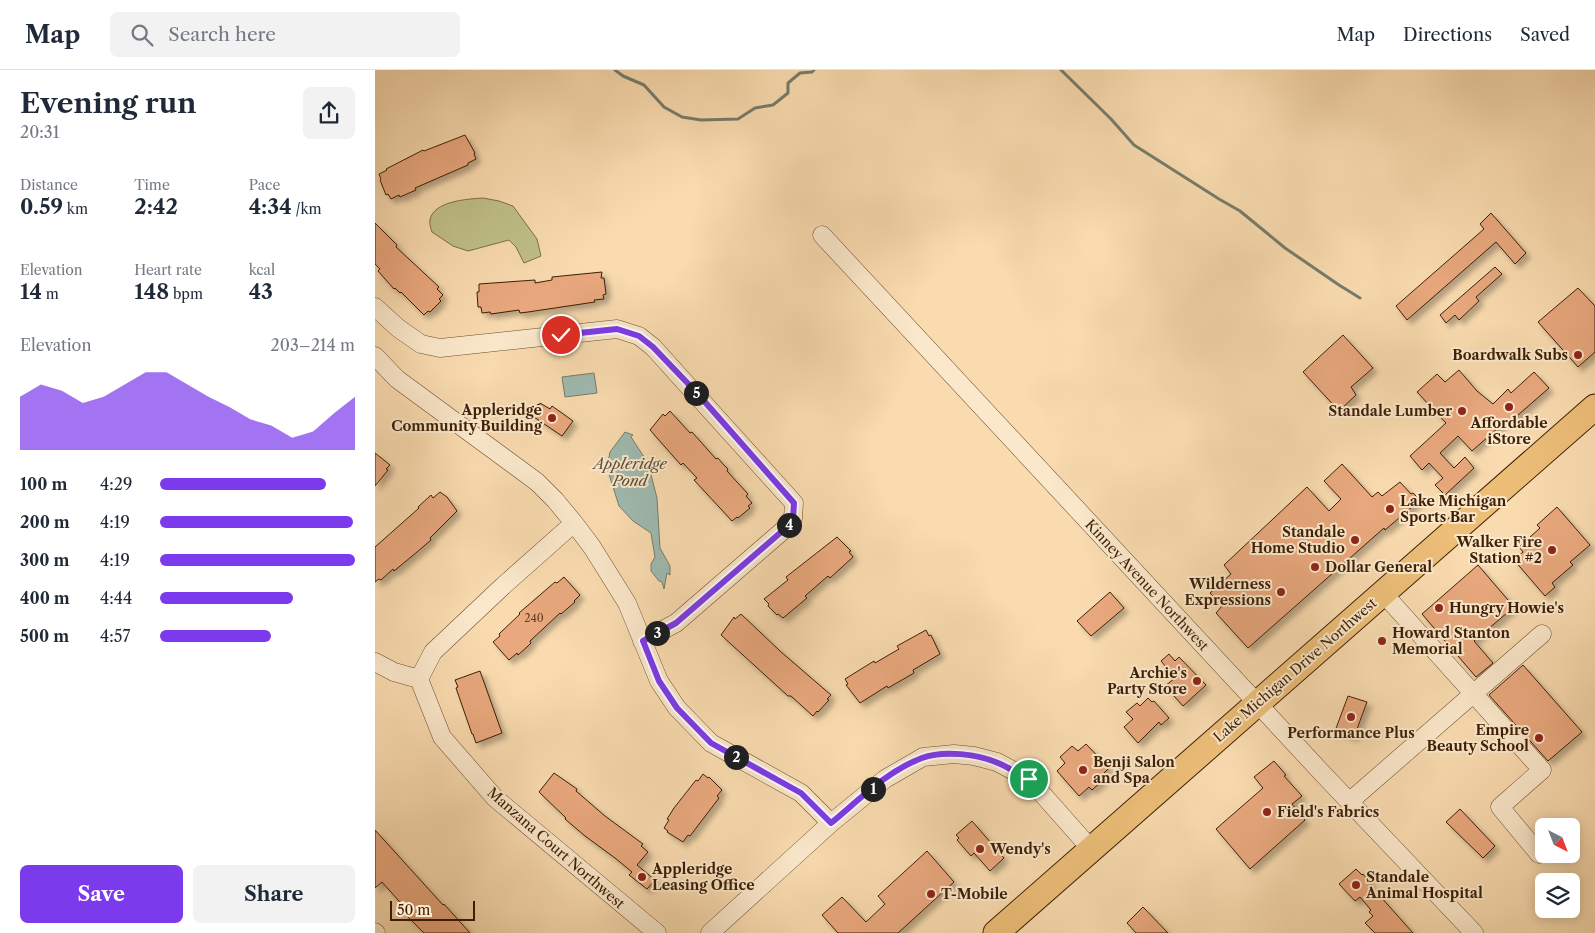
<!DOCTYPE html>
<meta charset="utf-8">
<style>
body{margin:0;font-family:"Libre Caslon Text",serif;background:#f2f2f3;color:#1f2937;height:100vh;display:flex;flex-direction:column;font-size:19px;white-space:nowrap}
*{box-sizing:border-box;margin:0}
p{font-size:16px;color:#747a83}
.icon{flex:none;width:28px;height:28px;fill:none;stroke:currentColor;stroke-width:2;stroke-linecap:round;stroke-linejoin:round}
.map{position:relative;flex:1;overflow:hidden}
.details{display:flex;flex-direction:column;background:#fff;width:375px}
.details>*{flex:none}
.needle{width:32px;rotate:138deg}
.fabs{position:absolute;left:1160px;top:748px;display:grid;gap:10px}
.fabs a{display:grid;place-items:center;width:45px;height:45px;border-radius:8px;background:#fff;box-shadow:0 2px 12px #0003;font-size:25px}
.scale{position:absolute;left:15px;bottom:12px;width:85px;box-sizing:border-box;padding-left:5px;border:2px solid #3d1f06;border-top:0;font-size:14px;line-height:18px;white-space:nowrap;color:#3d1f06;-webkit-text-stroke:4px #fbe8cb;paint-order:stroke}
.pin{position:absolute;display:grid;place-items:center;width:42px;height:42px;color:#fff;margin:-21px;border:2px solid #fff;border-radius:50%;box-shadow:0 1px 5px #0007}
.km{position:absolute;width:25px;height:25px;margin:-12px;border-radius:50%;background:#222;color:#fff;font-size:14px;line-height:25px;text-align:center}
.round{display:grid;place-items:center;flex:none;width:52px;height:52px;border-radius:8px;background:#f2f2f3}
.overview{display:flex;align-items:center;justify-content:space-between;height:85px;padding:0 20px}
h1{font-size:28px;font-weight:800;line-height:38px}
.stats{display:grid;grid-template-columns:repeat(3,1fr);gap:8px;height:85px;padding:5px 20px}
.stats div{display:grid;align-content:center}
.stats b{font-size:21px;font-weight:800}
.stats small{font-size:14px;font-weight:400}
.stats p{font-size:14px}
.chart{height:140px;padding:10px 20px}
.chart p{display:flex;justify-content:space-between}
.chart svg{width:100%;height:90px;margin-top:5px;fill:#7c3aed;opacity:.7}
.button{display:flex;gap:10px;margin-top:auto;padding:10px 20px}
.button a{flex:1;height:58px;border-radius:8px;background:#7c3aed;color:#fff;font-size:20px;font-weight:800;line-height:58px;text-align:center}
.button a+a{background:#f2f2f3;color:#1f2937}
ul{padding:0 20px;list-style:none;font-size:16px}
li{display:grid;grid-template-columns:80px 60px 1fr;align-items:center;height:38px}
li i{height:12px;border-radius:6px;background:#7c3aed}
header{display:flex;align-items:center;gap:30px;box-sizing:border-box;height:70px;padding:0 25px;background:#fff;border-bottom:1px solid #e0e1e3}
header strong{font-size:24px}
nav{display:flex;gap:28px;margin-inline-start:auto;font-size:18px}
.search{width:350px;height:45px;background:#f2f2f3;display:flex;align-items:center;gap:12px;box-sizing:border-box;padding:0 18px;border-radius:8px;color:#747a83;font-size:19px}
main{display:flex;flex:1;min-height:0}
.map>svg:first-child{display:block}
.green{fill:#c0c089;stroke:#7e7048}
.water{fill:#9ebab0;stroke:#777c6c}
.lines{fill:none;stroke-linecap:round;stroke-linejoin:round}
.stream{stroke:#777c6c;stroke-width:3}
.building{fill:#e9a87e;stroke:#3d1f06;filter:url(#shadow)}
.minor-casing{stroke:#6c4e30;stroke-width:19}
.highway-casing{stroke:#3d1f06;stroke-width:27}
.minor{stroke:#fbe8cb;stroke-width:18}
.highway{stroke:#ecbe78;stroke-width:25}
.route-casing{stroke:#fff;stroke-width:10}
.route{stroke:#7c3aed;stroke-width:6}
.poi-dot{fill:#8f2418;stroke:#fbe8cb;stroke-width:2}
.labels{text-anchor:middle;stroke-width:4;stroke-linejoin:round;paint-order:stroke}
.number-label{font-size:11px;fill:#684124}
.poi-label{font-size:14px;font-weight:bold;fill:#3d1f06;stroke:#fbe8cb;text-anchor:start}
.street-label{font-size:14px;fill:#3d1f06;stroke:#fbe8cb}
.water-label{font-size:15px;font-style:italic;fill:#5a4e39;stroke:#fbe8cb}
</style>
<header>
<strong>Map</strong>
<div class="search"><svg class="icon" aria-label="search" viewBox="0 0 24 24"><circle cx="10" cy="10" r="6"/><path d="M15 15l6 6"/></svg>Search here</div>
<nav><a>Map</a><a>Directions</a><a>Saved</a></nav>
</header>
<main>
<section class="details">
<div class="overview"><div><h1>Evening run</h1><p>20:31</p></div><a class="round"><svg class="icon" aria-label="share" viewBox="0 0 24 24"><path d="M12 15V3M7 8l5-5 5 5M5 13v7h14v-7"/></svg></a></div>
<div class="stats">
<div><p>Distance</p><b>0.59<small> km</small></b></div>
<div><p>Time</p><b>2:42</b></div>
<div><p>Pace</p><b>4:34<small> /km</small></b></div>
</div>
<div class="stats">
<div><p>Elevation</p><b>14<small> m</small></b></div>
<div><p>Heart rate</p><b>148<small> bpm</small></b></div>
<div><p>kcal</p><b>43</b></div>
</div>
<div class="chart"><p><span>Elevation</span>203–214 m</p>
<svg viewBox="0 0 160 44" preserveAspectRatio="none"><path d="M0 44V18L10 12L20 15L30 21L40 18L50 12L60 6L70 6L80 12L90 18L100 23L110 29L120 32L130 38L140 35L150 26L160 18V44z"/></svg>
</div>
<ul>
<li><b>100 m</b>4:29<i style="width:85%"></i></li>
<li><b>200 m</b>4:19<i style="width:99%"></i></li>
<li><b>300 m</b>4:19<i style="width:100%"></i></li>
<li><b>400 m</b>4:44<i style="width:68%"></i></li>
<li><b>500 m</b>4:57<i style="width:57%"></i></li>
</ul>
<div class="button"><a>Save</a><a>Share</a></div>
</section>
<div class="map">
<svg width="1220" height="863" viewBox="0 0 1220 863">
<defs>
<filter id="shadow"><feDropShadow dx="4.5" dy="4.5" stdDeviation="2.5" flood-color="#0004"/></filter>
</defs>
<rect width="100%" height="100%" fill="#f9dbaf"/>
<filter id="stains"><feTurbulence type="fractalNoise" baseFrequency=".004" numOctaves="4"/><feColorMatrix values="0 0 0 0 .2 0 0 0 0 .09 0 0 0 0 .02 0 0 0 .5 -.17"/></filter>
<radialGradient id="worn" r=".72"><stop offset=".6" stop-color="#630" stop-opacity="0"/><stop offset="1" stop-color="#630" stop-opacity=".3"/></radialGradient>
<path class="green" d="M108,128L124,131L138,136L162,169L166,186L149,193L141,177L134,170L93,181L78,176L57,162C56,159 54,153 55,150C58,131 93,129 108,128Z"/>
<path class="water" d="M219,303L222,323L190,327L187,307Z
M250,362L258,365L256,367L273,393L282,428L285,478L295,496V505L292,503L289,519L287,512L284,511L276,501V494L280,487L276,463L258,451L244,436L232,398L235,382Z"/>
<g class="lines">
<path class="stream" d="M240,0L248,6L269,15L289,37L307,47L326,50L363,49L380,38L398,35L413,23V13L425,3L437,2L439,0
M686,0L736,49L759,75L844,129L865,141L910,178L964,215L985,228"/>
</g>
<path class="building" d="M90,65L100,83L99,84L101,89L93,93V95L40,118L41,120L25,127L24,125L16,129L13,124L11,125L5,110L6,109L4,104L12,100L11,99L48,80L49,81Z
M1116,143L1151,183L1140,194L1121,172L1032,250L1021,236L1109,159L1105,154Z
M0,153L22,175L21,177L64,217L62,219L68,225L64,229L66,231L55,242L53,241L49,245L26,222L25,223L20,218L19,219L3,201L5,199L0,194Z
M1120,197L1127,204L1101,227L1104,231L1084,250L1080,245L1071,253L1065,245Z
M227,202L226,208H229L231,224L228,225L229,229L219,230L220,232L153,242L145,243L144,240L116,244L115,242L107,243L106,237H103L102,222H104V214L160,210V213L177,210V207Z
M1203,218L1220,236V282L1203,297L1163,252Z
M968,265L998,298L976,317L981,325L964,341L928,302Z
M1084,300L1102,321L1118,334L1133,319L1136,323L1159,302L1174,318L1135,352L1132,350L1097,381L1083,366L1065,383L1079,398L1090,387L1099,398L1070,425L1060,415L1068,408L1054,393L1047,400L1035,386L1071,353L1042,322L1062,304L1070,312Z
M165,333L175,339L177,336L198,351L187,366L156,345L163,334L164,335Z
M295,341L315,363L317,362L341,389L343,388L348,394L353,399L352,401L373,424L371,426L377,433L373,436L375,438L363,448L362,447L357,451L319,410L322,408L308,393L306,395L275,360L288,344L290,346Z
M0,383L15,395L11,399L13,400L0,416Z
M967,394L997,427L1003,422L1007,426L1025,412L1036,424L1038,423L1045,430L1010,460L1009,458L873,578L841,543L847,536L835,523L856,504L849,495L932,417L954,441L966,429L949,411Z
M65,422L72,427L82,441L55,468L56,470L42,482L19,501L18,499L6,510L4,509L0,512V477L44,438L43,437L56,425L58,428Z
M1182,437L1215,475L1195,492L1198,495L1177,513L1180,517L1170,526L1139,490L1148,482L1144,477L1165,458L1162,455Z
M462,467L476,481L474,482L478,487L455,508L453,506L430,526L432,528L408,548L403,544L402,545L393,536L394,534L389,529L413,510L411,507Z
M1103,495L1139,537L1099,571L1118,593L1101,607L1047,544Z
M189,507L205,525L199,531L200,532L186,544L185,543L155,571L156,573L152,577L143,585L142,583L134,590L118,572L125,566L124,564L145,544L144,543L180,512L182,513Z
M735,522L749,538L716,566L702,551Z
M366,544L405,581L456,625L452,629L454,630L443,642L442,641L438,646L416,626H413L346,565L359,547L360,549Z
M551,560L554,566L556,565L565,584L538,600L539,603L513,618L512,616L485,633L471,615L473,614L470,609L499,591L500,593L524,579L522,576Z
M794,584L800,591L804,587L831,615L808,636L790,616L800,608L786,591Z
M1148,595L1207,662L1173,691L1114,625Z
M105,601L127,663L101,673L98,664H97L81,618L83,617L80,610Z
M973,626L992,632L979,667L960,661Z
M773,628L777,632L779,631L794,648L786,655L784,652L763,673L749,657L758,649L751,642L762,633L765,636Z
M711,674L734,698L725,707L728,710L717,720L714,717L704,726L682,701L690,693L685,687L697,676L703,681Z
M899,691L911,705L909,706L927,726L917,734L930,750L875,799L841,759L888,718L879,707Z
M179,703L202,719L201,721L230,746L268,774L266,776L273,782L262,795L280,810L272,819L254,805L257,802L240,788L210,766L190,749L191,748L164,722Z
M328,704L333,708L334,707L347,720L342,726L344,728L315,766L313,765L308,772L292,762L293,761L289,758L294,750L292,749L299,738L321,710L323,711Z
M1085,739L1120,776L1108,788L1071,752Z
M597,751L629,788L615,801L599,783L596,786L582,770L584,768L581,765Z
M0,760L68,835L69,834L95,863H49L28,842L31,839L7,812L0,818Z
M552,781L579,812L523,863H463L447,845L467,827L491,852L510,834L503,826Z
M981,799L987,805L988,804L998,816L997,817L1038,863H1000L990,853L998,846L994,842L996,840L985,827L980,831L964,814Z
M768,837L793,863H761L752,853Z"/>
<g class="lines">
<g class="minor-casing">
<path id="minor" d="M447,165L948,704L1099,863
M0,237L23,258L46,274L65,278L242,259L264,266L278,277L419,433L418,448L412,457L301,553L267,571
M0,286L22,309L162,412L180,430L199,453L217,477L252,533L284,611L302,638L336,673L426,723L456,753
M199,453L128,516L58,582L44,609L67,667L120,728L282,863
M1008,523L1167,700L1125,737L1164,784
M0,592L19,602L44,609
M974,732L1167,564
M0,862L1,863
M335,863L456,753L510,709L548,687L579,684L599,686L622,692L654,709L716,779"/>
</g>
<g class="highway-casing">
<path id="highway" d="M621,863L1220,337"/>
</g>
<use href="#minor" class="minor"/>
<use href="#highway" class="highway"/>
</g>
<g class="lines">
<g class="route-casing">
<path id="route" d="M186,265L242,259L264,266L278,277L322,323L419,433L418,448L412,457L301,553L268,571L284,611L302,638L336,673L426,723L456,753C484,730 512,701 547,688C568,680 603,684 623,693C633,697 643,704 654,709"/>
</g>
<use href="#route" class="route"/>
</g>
<g class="poi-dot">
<circle cx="1203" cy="285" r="5"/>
<circle cx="1134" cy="337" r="5"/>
<circle cx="1087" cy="341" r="5"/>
<circle cx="177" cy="348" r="5"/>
<circle cx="1015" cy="439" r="5"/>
<circle cx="980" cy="470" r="5"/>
<circle cx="1177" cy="480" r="5"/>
<circle cx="940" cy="497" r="5"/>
<circle cx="906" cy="522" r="5"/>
<circle cx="1064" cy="538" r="5"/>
<circle cx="1007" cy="571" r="5"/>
<circle cx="822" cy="611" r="5"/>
<circle cx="976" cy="647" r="5"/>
<circle cx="1164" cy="668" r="5"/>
<circle cx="708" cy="700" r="5"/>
<circle cx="892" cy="742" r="5"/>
<circle cx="605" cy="779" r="5"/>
<circle cx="267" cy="807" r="5"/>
<circle cx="981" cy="815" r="5"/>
<circle cx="556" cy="824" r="5"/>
</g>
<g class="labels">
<g class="number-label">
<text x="159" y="552">240</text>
</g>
<g class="poi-label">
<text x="1193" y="290" text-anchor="end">Boardwalk Subs</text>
<text x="167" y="345" text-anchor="end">Appleridge<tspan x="167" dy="16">Community Building</tspan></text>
<text x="1077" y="346" text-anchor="end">Standale Lumber</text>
<text x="1134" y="358" text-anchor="middle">Affordable<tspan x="1134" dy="16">iStore</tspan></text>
<text x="1025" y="436">Lake Michigan<tspan x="1025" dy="16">Sports Bar</tspan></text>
<text x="970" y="467" text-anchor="end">Standale<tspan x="970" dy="16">Home Studio</tspan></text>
<text x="1167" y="477" text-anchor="end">Walker Fire<tspan x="1167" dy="16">Station #2</tspan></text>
<text x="950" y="502">Dollar General</text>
<text x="896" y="519" text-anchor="end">Wilderness<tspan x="896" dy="16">Expressions</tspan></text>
<text x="1074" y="543">Hungry Howie's</text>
<text x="1017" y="568">Howard Stanton<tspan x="1017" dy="16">Memorial</tspan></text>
<text x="812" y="608" text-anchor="end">Archie's<tspan x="812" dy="16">Party Store</tspan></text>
<text x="1154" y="665" text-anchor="end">Empire<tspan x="1154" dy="16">Beauty School</tspan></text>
<text x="976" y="668" text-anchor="middle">Performance Plus</text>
<text x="718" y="697">Benji Salon<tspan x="718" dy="16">and Spa</tspan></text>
<text x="902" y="747">Field's Fabrics</text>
<text x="615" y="784">Wendy's</text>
<text x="277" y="804">Appleridge<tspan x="277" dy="16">Leasing Office</tspan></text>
<text x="991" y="812">Standale<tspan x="991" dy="16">Animal Hospital</tspan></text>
<text x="566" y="829">T-Mobile</text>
</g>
<g class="street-label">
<text transform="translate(772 515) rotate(47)" y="5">Kinney Avenue Northwest</text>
<text transform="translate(920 600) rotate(-41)" y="5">Lake Michigan Drive Northwest</text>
<text transform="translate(181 778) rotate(41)" y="5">Manzana Court Northwest</text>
</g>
<g class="water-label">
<text x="255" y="399">Appleridge<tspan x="255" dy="17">Pond</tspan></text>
</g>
</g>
<rect width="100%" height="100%" filter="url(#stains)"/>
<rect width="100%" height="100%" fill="url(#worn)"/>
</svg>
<div class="fabs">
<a><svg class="needle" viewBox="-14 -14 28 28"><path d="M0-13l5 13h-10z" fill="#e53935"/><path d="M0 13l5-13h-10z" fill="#747a83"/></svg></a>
<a><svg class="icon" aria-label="layers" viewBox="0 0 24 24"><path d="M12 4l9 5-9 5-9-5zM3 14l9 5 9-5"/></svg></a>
</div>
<div class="scale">50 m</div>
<div class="pin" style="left:654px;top:709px;background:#1e9e55"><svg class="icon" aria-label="arrive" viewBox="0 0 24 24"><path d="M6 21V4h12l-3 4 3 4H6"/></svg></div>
<div class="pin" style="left:186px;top:265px;background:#d93025"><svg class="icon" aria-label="check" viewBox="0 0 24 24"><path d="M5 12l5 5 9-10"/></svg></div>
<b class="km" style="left:498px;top:719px">1</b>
<b class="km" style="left:361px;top:687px">2</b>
<b class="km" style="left:282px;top:563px">3</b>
<b class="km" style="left:414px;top:455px">4</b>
<b class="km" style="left:321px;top:323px">5</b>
</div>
</main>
